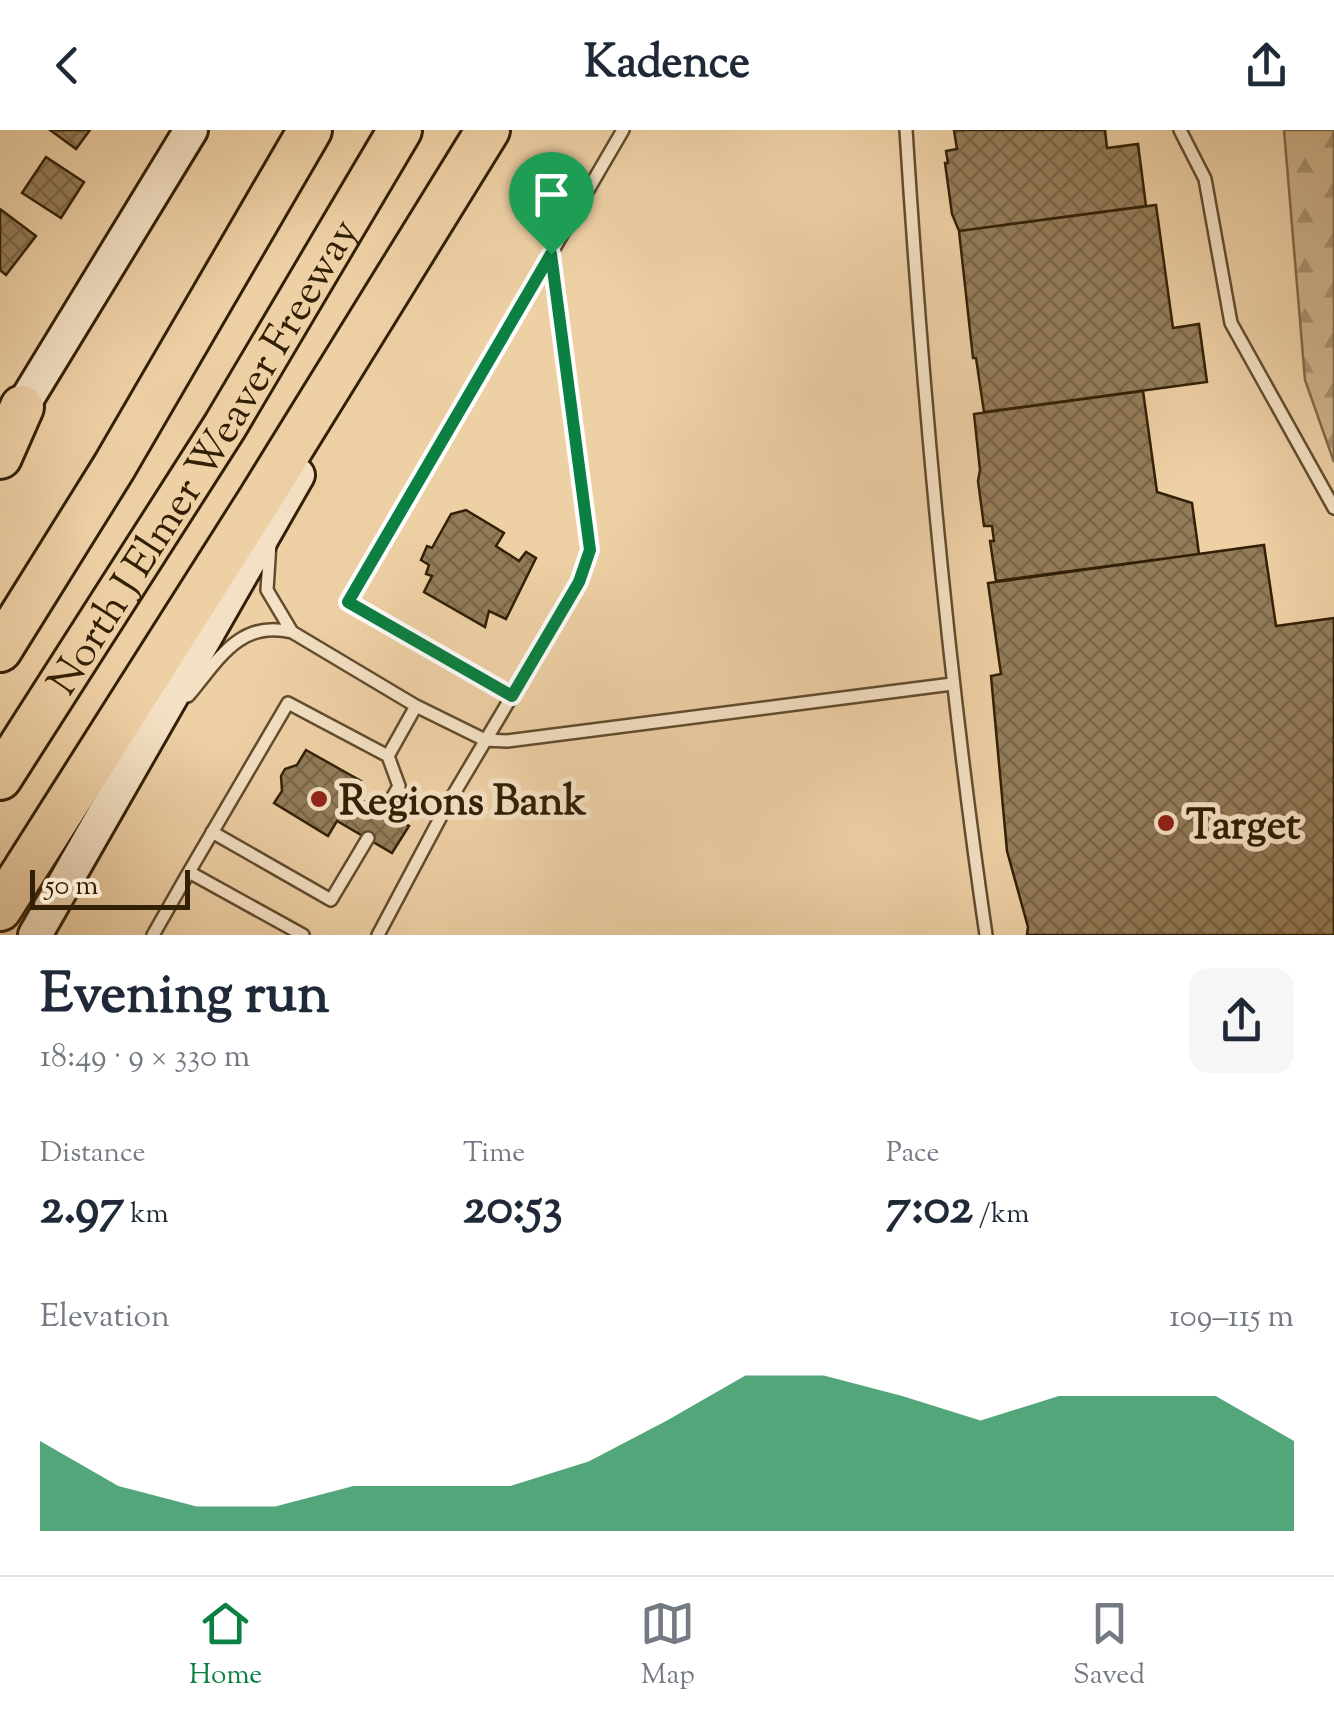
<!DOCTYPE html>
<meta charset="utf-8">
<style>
body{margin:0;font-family:"Sorts Mill Goudy",serif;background:#f6f6f7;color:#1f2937;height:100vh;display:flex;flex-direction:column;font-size:38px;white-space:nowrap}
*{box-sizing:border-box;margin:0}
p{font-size:32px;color:#747a83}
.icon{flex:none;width:55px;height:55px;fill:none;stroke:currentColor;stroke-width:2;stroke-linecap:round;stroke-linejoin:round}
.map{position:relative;height:805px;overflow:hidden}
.panel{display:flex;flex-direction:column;background:#fff;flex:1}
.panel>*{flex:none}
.scale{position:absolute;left:30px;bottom:25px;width:160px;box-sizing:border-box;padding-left:10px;border:5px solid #322006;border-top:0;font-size:28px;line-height:35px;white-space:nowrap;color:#322006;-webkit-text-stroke:8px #f4e0c4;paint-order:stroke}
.pin{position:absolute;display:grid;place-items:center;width:85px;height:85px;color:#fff;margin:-102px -42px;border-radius:50% 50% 50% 0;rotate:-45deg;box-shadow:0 0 10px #0007}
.pin .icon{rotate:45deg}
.round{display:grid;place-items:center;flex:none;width:105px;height:105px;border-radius:20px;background:#f6f6f7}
.overview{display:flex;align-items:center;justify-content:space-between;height:170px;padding:0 40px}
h1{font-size:55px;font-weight:700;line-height:75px}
.metrics{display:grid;grid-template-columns:repeat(3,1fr);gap:15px;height:170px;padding:10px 40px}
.metrics div{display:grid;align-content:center}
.metrics b{font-size:50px;font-weight:700}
.metrics small{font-size:28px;font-weight:400}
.metrics p{font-size:28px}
.chart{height:280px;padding:20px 40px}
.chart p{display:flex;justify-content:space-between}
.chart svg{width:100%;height:180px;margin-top:10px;fill:#0b8043;opacity:.7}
header{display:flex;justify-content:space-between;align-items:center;height:130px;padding:0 40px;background:#fff;font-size:45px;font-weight:700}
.tabs{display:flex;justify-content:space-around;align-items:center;height:140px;border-top:2px solid #e0e1e3;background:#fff;font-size:28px;color:#747a83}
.tabs a{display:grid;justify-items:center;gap:5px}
.tabs .active{color:#0b8043}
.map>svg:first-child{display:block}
.forest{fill:url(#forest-firs);stroke:#806948;stroke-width:2.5}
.building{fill:url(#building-cross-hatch);stroke:#322006;stroke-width:2.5}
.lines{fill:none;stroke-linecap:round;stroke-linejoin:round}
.lane-casing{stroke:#614c2e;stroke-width:16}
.secondary-casing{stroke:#322006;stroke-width:38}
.highway-casing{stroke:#322006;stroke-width:48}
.lane{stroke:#f4e0c4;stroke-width:11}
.secondary{stroke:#f4e0c4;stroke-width:32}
.highway{stroke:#eed0a5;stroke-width:42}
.route-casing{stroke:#fff;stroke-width:20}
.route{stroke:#0b8043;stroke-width:12}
.poi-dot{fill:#8f2418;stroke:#f4e0c4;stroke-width:4}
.labels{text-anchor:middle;stroke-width:10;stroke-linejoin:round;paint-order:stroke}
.street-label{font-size:42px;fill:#322006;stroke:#f4e0c4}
.poi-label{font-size:42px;font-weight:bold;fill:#322006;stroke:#f4e0c4;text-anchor:start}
</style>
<header><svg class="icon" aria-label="back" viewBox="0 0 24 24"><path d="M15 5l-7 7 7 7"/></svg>Kadence<svg class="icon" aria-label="share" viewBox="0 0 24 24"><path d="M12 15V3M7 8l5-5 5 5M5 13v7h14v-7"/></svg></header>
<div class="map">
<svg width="1334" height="805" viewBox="0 0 1334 805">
<defs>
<pattern id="forest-firs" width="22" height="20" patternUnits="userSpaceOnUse" patternTransform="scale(2.5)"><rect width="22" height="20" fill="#ceb28a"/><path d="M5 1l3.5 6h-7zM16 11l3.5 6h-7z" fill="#a8906f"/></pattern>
<pattern id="building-cross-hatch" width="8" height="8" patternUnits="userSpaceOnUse" patternTransform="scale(2.5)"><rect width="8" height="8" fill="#947c59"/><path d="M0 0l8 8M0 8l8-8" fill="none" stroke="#796548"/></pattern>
</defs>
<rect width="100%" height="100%" fill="#eed0a5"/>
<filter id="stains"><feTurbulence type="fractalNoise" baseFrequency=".002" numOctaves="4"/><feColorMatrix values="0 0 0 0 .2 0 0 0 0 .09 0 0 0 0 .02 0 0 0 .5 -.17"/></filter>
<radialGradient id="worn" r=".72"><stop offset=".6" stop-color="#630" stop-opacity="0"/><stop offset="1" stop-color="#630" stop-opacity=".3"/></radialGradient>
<path class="forest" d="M1284,0H1334V332L1305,250Z"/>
<path class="building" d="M50,0H90L76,19Z
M954,0H1105L1107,18L1138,14L1146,76L959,101L952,84L945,33H948L946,21L957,19Z
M46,27L84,52L61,88L22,63Z
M1156,75L1173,198L1199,194L1207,252L984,282L976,228H973L959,101Z
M0,79L36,106L6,145L0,140Z
M1143,261L1157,362L1192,373L1199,424L996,451L990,411H994L992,396H984L978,351L980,340L974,284Z
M466,380L504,403L496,416L519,431L526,422L536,428L506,489L489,481L485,497L424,462L432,446L426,444L429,435L421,430L427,416L432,418L451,384Z
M1264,415L1276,496L1334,488V805H1027L1028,797L1007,721L991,546L1001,544L988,453Z
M306,620L361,651L353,665L409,696L392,723L337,691L328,706L274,673L282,661L281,646L285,639L297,635Z"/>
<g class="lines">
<g class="lane-casing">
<path id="lane" d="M906,0C923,269 947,538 986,805
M1180,0L1205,49L1231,193L1334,378
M270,413L267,460L292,502
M188,566C218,531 239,489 292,502L416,576
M512,566L348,472L623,0
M388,626L416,576L485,610L507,611L952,554
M212,702L331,770L368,708
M153,805L189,742
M303,805L189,742L288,573L388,626L399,656L384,682
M378,805L446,677L579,453L590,420L551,125"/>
</g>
<g class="secondary-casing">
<path id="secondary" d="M11,295L191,0
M35,805L298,345"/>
</g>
<g class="highway-casing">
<g id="highway">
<path d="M0,327L22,277"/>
<path d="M0,520L114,337L310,0"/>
<path id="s1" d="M0,648L225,296L400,0"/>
<path d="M0,779L260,369L488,0"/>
</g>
</g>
<use href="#lane" class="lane"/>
<use href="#secondary" class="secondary"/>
<use href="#highway" class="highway"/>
</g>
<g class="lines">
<g class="route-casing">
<path id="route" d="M551,124L590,420L579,452L512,566L348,472Z"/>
</g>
<use href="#route" class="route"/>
</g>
<g class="poi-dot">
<circle cx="319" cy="669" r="10"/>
<circle cx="1166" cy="693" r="10"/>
</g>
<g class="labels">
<g class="street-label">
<text dy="15" stroke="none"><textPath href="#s1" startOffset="380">North J Elmer Weaver Freeway</textPath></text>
</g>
<g class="poi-label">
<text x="339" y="684">Regions Bank</text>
<text x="1186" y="708">Target</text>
</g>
</g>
<rect width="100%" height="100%" filter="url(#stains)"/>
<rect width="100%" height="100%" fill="url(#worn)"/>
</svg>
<div class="scale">50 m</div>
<div class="pin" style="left:551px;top:124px;background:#1e9e55"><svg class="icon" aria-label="arrive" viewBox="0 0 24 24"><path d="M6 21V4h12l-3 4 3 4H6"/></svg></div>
</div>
<section class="panel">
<div class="overview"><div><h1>Evening run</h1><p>18:49 · 9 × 330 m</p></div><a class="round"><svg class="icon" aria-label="share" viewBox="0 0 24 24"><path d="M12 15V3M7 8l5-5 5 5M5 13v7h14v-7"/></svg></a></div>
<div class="metrics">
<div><p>Distance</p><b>2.97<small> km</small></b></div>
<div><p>Time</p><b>20:53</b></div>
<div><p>Pace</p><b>7:02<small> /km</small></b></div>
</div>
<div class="chart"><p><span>Elevation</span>109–115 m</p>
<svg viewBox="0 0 160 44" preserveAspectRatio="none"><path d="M0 44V22L10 33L20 38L30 38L40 33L50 33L60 33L70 27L80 17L90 6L100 6L110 11L120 17L130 11L140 11L150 11L160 22V44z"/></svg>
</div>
</section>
<nav class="tabs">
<a class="active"><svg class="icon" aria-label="home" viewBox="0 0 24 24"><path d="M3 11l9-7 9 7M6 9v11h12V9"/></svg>Home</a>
<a><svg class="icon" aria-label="map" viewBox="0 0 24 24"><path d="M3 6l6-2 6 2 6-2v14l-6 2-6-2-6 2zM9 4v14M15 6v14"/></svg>Map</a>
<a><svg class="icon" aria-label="saved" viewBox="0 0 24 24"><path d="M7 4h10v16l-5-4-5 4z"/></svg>Saved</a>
</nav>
